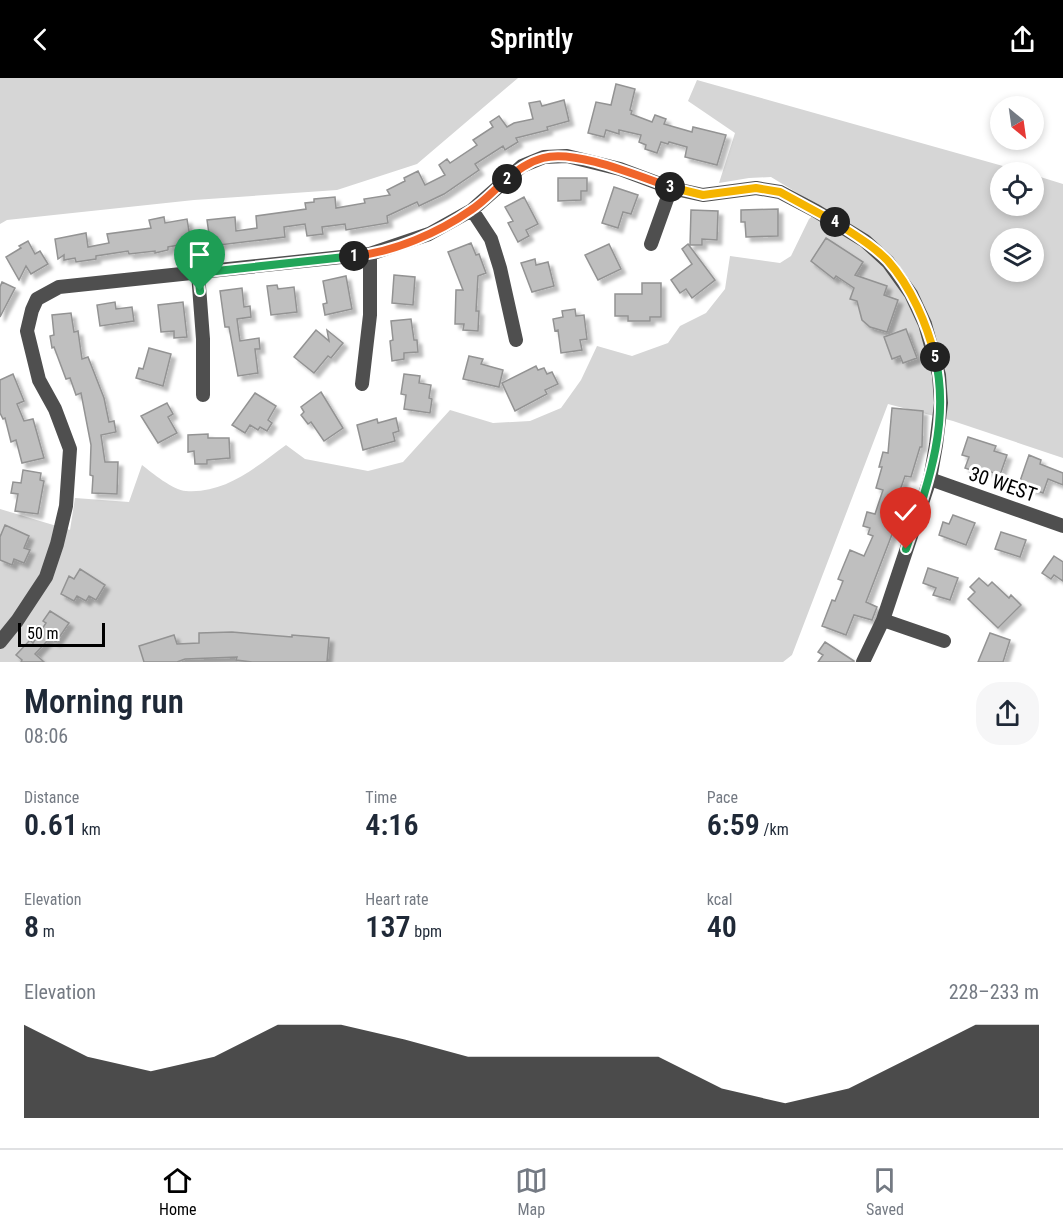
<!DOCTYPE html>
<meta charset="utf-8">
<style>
body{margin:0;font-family:"Roboto Condensed",sans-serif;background:#f6f6f7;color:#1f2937;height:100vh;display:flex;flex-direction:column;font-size:22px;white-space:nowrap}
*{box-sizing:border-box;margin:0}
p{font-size:20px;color:#747a83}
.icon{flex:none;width:33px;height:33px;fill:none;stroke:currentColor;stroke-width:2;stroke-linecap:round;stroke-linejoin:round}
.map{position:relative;height:584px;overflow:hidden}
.panel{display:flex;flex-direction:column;background:#fff;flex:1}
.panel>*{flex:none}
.needle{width:39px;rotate:151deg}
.controls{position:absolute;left:990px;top:18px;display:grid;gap:12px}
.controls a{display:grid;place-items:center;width:54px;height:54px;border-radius:50%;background:#fff;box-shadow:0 3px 9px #0003;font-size:30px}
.scale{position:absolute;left:18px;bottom:15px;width:87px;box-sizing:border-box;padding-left:6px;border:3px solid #000;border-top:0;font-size:16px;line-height:21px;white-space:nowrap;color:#000;-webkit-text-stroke:4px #fff;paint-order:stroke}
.pin{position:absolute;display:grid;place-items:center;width:51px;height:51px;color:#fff;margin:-62px -26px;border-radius:50% 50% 50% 0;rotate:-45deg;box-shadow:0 0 6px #0007}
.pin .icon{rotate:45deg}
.km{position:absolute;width:30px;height:30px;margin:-15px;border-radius:50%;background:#222;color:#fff;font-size:16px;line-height:30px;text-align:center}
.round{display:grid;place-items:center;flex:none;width:63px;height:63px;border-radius:24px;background:#f6f6f7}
.overview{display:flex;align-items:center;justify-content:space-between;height:102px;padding:0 24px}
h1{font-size:33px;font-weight:600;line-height:45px}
.metrics{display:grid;grid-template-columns:repeat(3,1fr);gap:9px;height:102px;padding:6px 24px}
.metrics div{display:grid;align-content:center}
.metrics b{font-size:30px;font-weight:600}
.metrics small{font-size:16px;font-weight:400}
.metrics p{font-size:16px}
.chart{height:168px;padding:12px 24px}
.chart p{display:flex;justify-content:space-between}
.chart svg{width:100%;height:108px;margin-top:6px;fill:#000;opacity:.7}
header{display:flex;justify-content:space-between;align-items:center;height:78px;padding:0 24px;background:#000;color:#fff;font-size:27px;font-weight:600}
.tab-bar{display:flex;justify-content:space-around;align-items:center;height:84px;border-top:2px solid #e0e1e3;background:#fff;font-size:16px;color:#747a83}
.tab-bar a{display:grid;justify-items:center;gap:3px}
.tab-bar .selected{color:#000}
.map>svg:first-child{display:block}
.green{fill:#d6d6d6;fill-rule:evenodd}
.building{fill:#bfbfbf;stroke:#939393;stroke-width:1.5;filter:url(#shadow)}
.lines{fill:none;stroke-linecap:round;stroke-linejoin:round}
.minor{stroke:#4f4f4f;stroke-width:14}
.split-1-casing{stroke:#fff;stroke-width:12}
.split-2-casing{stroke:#fff;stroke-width:12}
.split-3-casing{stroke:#fff;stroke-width:12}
.split-4-casing{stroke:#fff;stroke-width:12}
.split-5-casing{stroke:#fff;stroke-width:12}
.split-6-casing{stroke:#fff;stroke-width:12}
.split-1{stroke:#22a559;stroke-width:8}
.split-2{stroke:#f0652b;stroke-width:8}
.split-3{stroke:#f0652b;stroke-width:8}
.split-4{stroke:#f5b400;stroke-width:8}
.split-5{stroke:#f5b400;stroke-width:8}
.split-6{stroke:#22a559;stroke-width:8}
.labels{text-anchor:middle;stroke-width:6;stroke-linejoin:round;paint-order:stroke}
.street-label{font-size:20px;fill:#000;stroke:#fff}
</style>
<header><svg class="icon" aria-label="back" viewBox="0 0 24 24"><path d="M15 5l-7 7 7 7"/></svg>Sprintly<svg class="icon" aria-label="share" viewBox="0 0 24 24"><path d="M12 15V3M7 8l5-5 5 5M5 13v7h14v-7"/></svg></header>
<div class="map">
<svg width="1063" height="584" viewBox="0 0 1063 584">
<defs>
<filter id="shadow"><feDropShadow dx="4.5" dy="4.5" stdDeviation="1.5" flood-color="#0004"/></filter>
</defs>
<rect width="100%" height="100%" fill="#fff"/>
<path class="green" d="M0,0H518L417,86L337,112L194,122L7,142L0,146Z
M697,2L1024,94H1000V128H1034V97L1063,106V380L953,343L888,326L792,577L783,584H0V431L70,452L75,420L129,424L142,387C152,395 173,412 186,413C225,416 256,389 286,367L305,381L368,393L403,384L450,332L493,345L530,343L561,330L581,302L597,268L632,278L668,265L680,248L706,235L725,211L730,178L780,185L791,178L809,141L822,130L771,99L749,100L719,105L735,55L688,23ZM1000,160H1034V194H1000Z"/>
<path class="building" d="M616,6L635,11L630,32L632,33L631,36L652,44L655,37L666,41L664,46L692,54L693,49L726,57L717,87L685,79L687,69L669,64L668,66L661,64L657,75L645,71L646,67L639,64L641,57L619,52V56L606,52L604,59L588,55L596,24L611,27Z
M564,22L569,43L547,49L548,52L516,60L518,64L505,72L503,68L475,86L479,92L444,116L419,128L417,124L387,138L388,145L346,152L345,146L322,149L323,156L307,158L305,146L284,149L285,159L203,169L202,157L209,156L207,142L235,139L236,153L257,150L256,138L306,131L305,125L314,124V121L335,119L336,130L365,125L364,121L390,117L387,112L405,103L404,100L418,93L425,107L445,97L439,87L447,81L450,85L477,67L473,62L493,49L490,44L499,38L507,49L514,45L533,41L529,25L540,23L542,28Z
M558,100H587V113H581V122L558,123Z
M614,109L638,117L631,136L623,134L618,150L602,145Z
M524,119L538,146L526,152L529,158L518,164L508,145L513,143L505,129Z
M778,131V158L746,159L745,144H741V132Z
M691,132L718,133L717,162L702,161V167H690Z
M164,139L165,145L187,141L191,165L168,169V172L155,175V173L129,176L128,173L96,178V181L76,184L75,180L64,182V177L58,181L55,161L86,155L88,169L109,165L107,156L151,150L149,142Z
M826,160L863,184L855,197L887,208L884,217L898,222L887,254L870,249L862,242L857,223L850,221L854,210L836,198L834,201L811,183Z
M28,163L35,176L40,173L48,186L31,196L26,188L19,202L6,179L21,170L19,168Z
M471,165L476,177L479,176L486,195L478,198L476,233H479L478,253L463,252L464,246H455L456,212H463L448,174Z
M609,166L621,191L598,202L585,177Z
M688,166L715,202L692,220L686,211L680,215L671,202L692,186L682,171Z
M535,181L536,187L548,184L554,208L532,214L521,185Z
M394,197L415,199L413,227L392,225Z
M346,198L352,231L325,237L323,226L327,225L323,203Z
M2,204L15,210L0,239V209Z
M642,205H661V239H650V243H628V238H615V216H642Z
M277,207L278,211L294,209L297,234L271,237L267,208Z
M242,210L244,229L250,228L251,239L237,241L240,263L259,260L260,271H255L258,295L238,298L229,249H225L220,213Z
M115,224L116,231L132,229L134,243L100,248L97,227Z
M183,224L187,259L174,260V253L161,254L158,227Z
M575,231L576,238L584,237L587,261L580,262L582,272L561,275L558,252L555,253L553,241L563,239L562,233Z
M71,235L74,254L78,253L82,281L88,279L104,320L109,344L114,343L116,354L101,357L105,384H118L117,416L92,415L93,398L90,397L91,367L81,315L76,317L70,300L66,301L54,269L52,270L50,258L54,257L52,237Z
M411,241L414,262H417L418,274L404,275V281L392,283L390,263L393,262L391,243Z
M906,251L917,280L903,285L900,278L892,281L884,259Z
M316,252L329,263L327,252L343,265L331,280L328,278L314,295L294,279Z
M149,270L171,276L163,308L136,300L139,290L143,291Z
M469,278L483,281L481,286L503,292L499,309L463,301Z
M536,288L538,292L544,290L547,296L552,294L558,306L545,312L547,316L515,333L502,305Z
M13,296L24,323L17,326L24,343L33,341L44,380L22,385L16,362L11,364L5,340L3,341L0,335V302Z
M404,296L420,298L419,305L431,307L429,320L432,321L430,335L404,331L406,317L401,316Z
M321,314L343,350L324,363L311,344L308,346L301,337L304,334L301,329Z
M255,315L276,328L268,342L272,345L267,353L260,349L258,352L250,347L245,355L232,347Z
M167,325L173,336L168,339L177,355L158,365L141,338Z
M892,330L923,333L922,369H920L911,399L905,398L889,444L896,446L866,524L877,529L872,542L854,537L846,557L822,548L832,522L835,523L843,503L838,501L850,472L864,478L873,458L868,456L870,450L863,448L867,434L875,436L883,412L876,410L882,389H879L883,374L888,375Z
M396,340L399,353L393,355L395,363L363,372L357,347L377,341L378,345Z
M208,356V360H229L230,380L207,382V386H195L194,373L188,374V357Z
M968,359L996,368L994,373L1007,377L1000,397L981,391L980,395L965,390L969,379L962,377Z
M1029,377L1041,382L1040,386L1063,395V407L1048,401L1043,415L1023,408L1024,405L1020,403Z
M23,392L41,395L40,402L44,403L38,436L15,433L18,416L11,415L13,404L21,405Z
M953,437L975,445L966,467L939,457L943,444L949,446Z
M5,447L29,458L24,470L30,472L24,485L14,481L12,487L0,482V459Z
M1001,454L1026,462L1020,479L995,471Z
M1054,478L1063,484V503L1054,497L1051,501L1042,495Z
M928,490L958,500L950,522L933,517L936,510L923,505Z
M80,491L105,507L96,522L89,518L86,523L77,518L74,523L61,516L69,498L74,501Z
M979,500L988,508L992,504L1009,520L1011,517L1021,527L998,550L968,521L975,514L970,509Z
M50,533L69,545L56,564L50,560L35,576L44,584H21L22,582L16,577L30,562L33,565L46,545L43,543Z
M232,554L292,559V557L329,560L327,584H252L236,582L237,579L185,581L177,584H144L139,568L174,557L177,566L199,565V555Z
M990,555L1010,562L1003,584H978Z
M825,564L854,583V584H818L823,577L818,574Z"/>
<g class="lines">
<path class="minor" d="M472,132L491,161L500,190L516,262
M651,166L671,110
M198,195L203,261V317
M362,306L370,237V176
M930,401L1063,448
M883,542L944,563
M0,564L17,543L46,499L57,466L66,428L70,371L55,331L39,302L27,253L32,232L37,221L59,209L370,176L429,156L472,132L522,88L544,79L567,78L620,91L671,110L703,117L756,110L780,114L816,133L865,163L888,184L911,216L925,246L939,297L941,325L936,367L930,401L883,542L863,584"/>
</g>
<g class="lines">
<g class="split-1-casing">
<path id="split-1" d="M200,213L198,195L354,178"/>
</g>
<g class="split-2-casing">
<path id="split-2" d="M354,178C394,174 438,155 471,132C484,124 495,111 507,101"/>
</g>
<g class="split-3-casing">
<path id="split-3" d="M507,101C518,92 528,84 543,80C575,71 638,98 670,109"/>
</g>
<g class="split-4-casing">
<path id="split-4" d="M670,109L703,117L756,110L780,114L835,144"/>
</g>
<g class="split-5-casing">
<path id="split-5" d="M835,144C853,156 873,167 888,183C911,209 927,246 935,279"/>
</g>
<g class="split-6-casing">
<path id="split-6" d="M906,471C927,409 951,345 935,279"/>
</g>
<use href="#split-1" class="split-1"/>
<use href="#split-2" class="split-2"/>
<use href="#split-3" class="split-3"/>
<use href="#split-4" class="split-4"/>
<use href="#split-5" class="split-5"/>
<use href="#split-6" class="split-6"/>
</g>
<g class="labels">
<g class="street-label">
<text transform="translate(1003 406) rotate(19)" y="7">30 WEST</text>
</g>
</g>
</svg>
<div class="controls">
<a><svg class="needle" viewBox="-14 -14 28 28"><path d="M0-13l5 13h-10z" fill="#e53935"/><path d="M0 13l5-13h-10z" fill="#747a83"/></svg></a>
<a><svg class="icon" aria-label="locate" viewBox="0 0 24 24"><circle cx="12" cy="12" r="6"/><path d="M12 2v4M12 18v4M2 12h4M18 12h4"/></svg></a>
<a><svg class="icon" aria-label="layers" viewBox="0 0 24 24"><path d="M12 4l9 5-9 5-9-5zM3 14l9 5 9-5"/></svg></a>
</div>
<div class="scale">50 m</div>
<div class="pin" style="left:200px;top:213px;background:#1e9e55"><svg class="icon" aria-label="arrive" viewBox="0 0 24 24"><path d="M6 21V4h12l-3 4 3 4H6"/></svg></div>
<div class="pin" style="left:906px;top:471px;background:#d93025"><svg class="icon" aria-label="check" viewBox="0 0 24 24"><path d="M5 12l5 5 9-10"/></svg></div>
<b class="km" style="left:354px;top:178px">1</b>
<b class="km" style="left:507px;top:101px">2</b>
<b class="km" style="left:670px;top:109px">3</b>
<b class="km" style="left:835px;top:144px">4</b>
<b class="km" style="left:935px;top:279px">5</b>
</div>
<section class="panel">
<div class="overview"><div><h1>Morning run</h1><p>08:06</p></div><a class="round"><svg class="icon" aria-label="share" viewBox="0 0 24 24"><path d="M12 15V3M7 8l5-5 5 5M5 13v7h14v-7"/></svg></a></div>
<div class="metrics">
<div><p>Distance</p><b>0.61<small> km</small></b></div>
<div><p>Time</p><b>4:16</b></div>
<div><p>Pace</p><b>6:59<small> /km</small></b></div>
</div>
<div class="metrics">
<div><p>Elevation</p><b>8<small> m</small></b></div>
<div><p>Heart rate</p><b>137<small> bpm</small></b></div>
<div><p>kcal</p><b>40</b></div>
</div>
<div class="chart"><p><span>Elevation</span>228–233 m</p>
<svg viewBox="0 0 160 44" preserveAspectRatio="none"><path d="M0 44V6L10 19L20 25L30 19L40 6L50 6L60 12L70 19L80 19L90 19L100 19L110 32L120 38L130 32L140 19L150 6L160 6V44z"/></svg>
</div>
</section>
<nav class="tab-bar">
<a class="selected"><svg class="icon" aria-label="home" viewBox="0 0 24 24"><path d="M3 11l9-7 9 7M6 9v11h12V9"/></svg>Home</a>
<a><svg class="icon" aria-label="map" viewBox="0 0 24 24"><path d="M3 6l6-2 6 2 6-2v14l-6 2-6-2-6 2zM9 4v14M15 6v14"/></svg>Map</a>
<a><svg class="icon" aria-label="saved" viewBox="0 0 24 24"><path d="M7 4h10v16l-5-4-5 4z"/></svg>Saved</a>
</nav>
